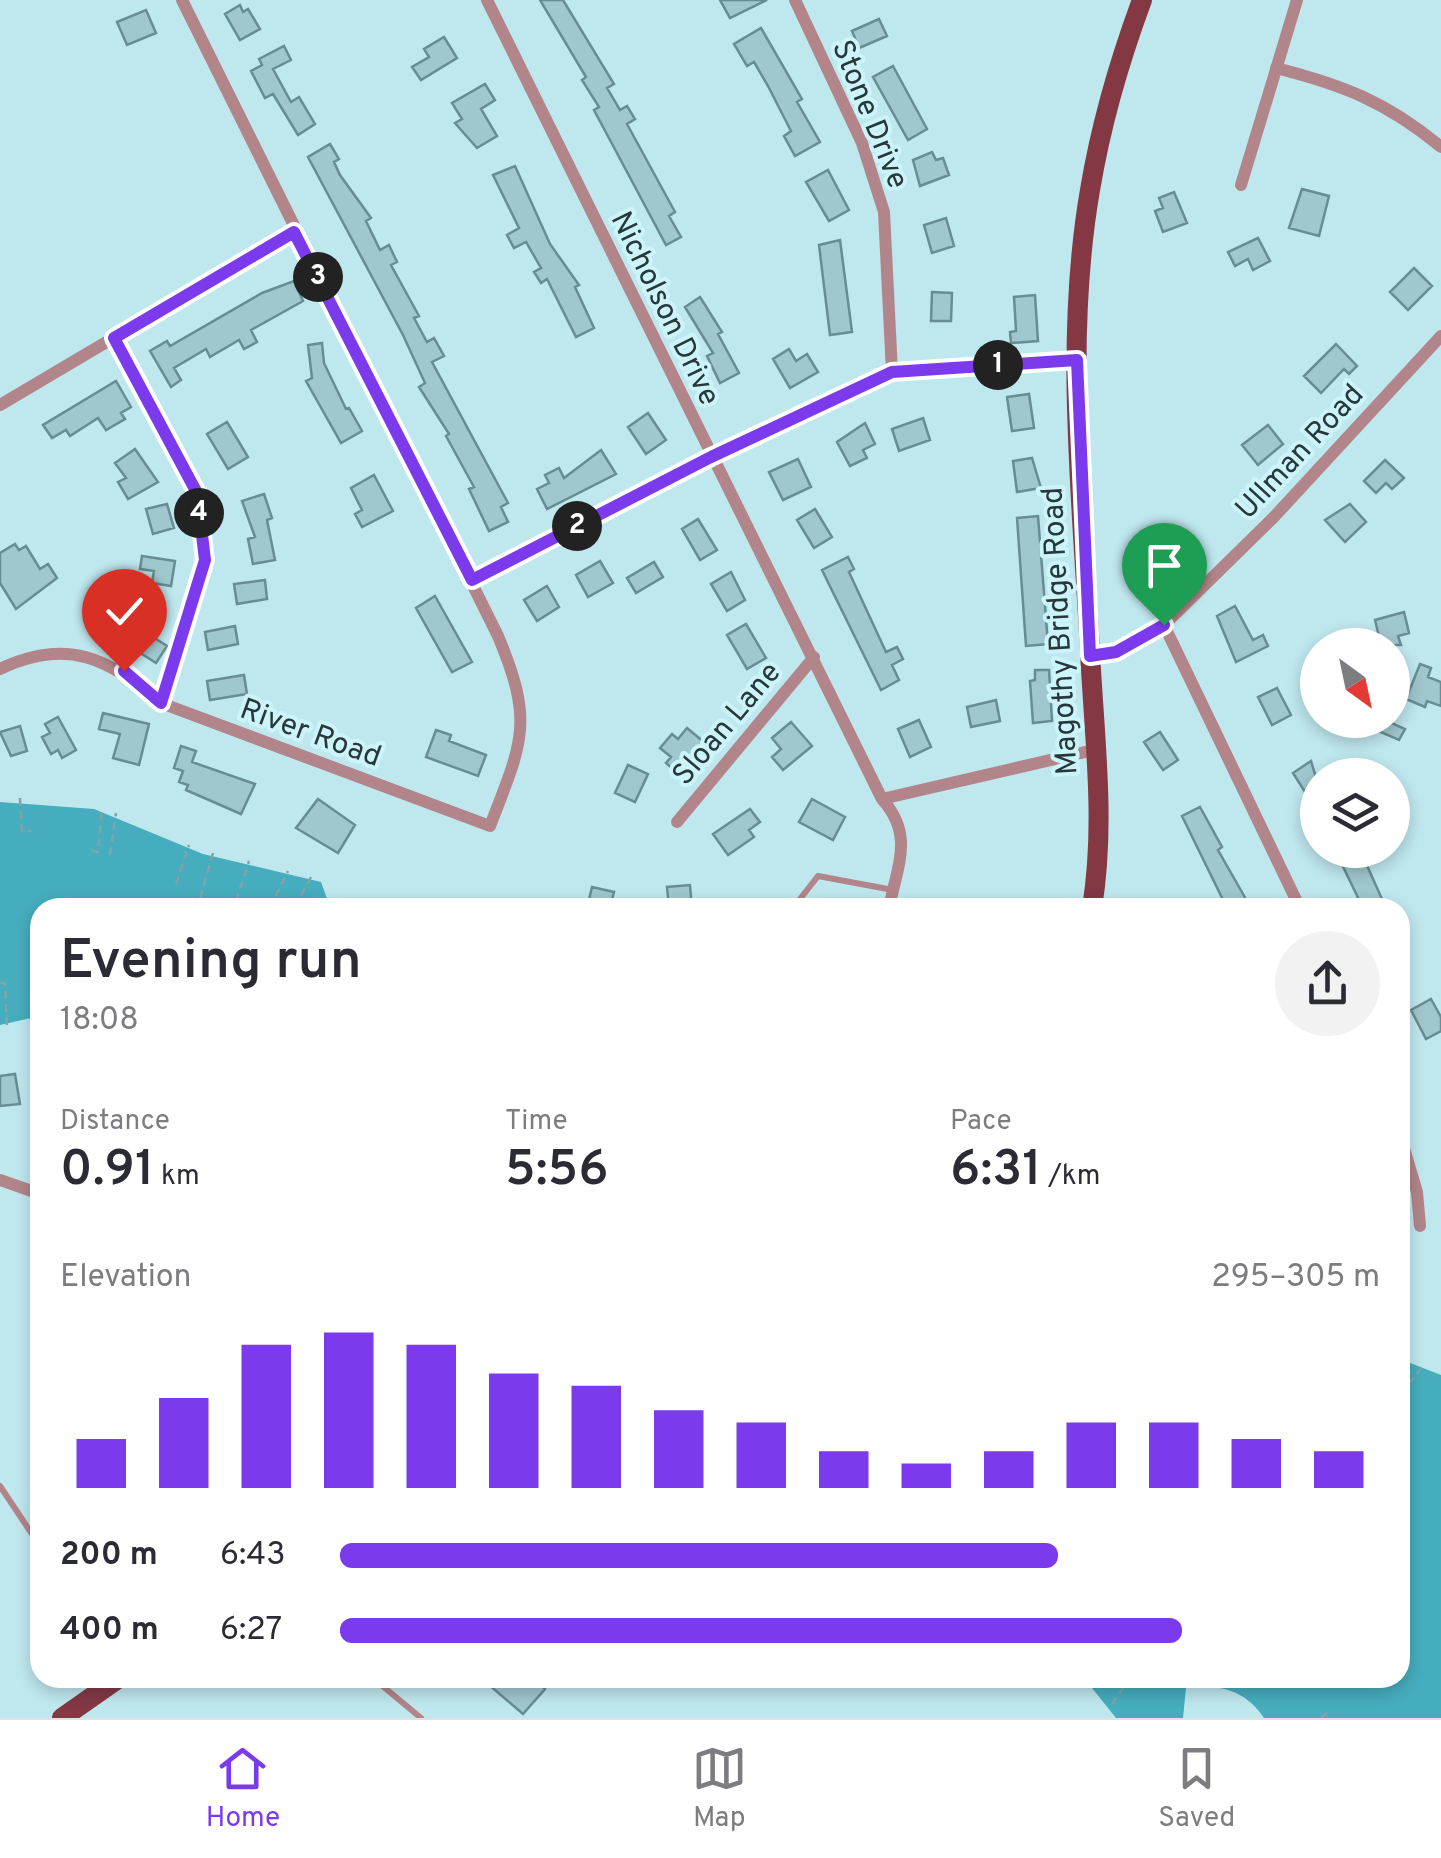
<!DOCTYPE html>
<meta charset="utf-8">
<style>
body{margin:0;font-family:Overpass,sans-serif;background:#f2f2f3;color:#2b2b33;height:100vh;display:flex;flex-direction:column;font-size:38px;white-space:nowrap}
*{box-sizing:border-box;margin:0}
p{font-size:32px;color:#7c7c81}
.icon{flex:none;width:55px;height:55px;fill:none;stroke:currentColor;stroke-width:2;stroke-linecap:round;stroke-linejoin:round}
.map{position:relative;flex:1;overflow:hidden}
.details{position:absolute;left:30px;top:898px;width:1380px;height:790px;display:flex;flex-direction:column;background:#fff;border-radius:30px;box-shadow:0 5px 15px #0003}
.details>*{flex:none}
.needle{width:65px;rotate:147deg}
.buttons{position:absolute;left:1300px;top:628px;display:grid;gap:20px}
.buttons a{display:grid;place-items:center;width:110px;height:110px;border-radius:50%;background:#fff;box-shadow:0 5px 15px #0003;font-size:50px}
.pin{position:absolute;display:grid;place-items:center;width:85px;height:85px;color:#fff;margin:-102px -42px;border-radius:50% 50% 50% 0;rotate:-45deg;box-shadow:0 0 10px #0007}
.pin .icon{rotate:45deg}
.km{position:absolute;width:50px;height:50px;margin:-25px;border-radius:50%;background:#222;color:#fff;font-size:28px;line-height:50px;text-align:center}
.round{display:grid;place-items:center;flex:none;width:105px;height:105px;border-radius:52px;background:#f2f2f3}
.summary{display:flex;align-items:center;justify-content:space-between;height:170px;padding:0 30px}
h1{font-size:55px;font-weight:600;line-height:75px}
.metrics{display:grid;grid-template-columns:repeat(3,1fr);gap:15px;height:170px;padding:10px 30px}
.metrics div{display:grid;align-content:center}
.metrics b{font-size:50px;font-weight:600}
.metrics small{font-size:28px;font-weight:400}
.metrics p{font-size:28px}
.chart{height:280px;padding:20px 30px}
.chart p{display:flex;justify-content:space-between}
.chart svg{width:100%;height:180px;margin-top:10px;stroke:#7c3aed;stroke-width:6}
ul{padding:0 30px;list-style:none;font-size:32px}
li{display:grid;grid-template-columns:160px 120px 1fr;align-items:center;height:75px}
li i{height:25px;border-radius:12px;background:#7c3aed}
.dock{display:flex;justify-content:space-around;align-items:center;height:140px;border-top:2px solid #e1e1e2;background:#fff;font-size:28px;color:#7c7c81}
.dock a{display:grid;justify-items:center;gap:5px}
.dock .active{color:#7c3aed}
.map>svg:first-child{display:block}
.water{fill:#45adbd}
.building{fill:#a0c7ce;stroke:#678d93;stroke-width:2.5}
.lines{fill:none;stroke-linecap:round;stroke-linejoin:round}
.path{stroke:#84a3a8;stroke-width:2.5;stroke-dasharray:8 5;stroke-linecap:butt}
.service{stroke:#b18589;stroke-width:6}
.minor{stroke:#b18589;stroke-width:12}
.primary{stroke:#833844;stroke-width:20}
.route-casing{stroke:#fff;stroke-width:20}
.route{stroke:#7c3aed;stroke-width:12}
.labels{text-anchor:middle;stroke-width:8;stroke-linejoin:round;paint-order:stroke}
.street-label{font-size:30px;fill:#27373a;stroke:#ccf4fb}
</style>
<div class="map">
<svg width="1441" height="1718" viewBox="0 0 1441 1718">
<rect width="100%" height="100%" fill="#bfe7ee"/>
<path class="water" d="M0,802L94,809L203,854L321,882L330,907L40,908V1016L0,1025Z
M1400,1359L1441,1375V1718H1264C1246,1690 1217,1683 1186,1688L1183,1718H1116L1084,1678H1400Z"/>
<path class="building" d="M540,0H563L614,84L607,88L620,110L627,106L635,119L627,124L675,212L669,216L681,237L666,245L594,110L599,107L582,80L586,77Z
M720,0H767L730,18Z
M240,5L243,12L248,9L260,29L240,40L225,14Z
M146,10L156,33L127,45L117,22Z
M879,19L887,36L859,48L852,31Z
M761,28L802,99L797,102L820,142L795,156L784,136L791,131L768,86L754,62L747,66L734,44Z
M444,37L457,58L421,80L412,67L429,57L424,49Z
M284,46L291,60L273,69L291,102L299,97L315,124L298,135L273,94L265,98L251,71L262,65L259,59Z
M893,66L927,129L908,140L873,77Z
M485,84L495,100L481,109L497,136L477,148L455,123L462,119L452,103Z
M330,144L339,159L334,162L340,175L371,218L366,221L380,250L389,245L397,262L391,265L419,316L414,318L427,342L434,338L444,356L432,362L508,503L501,507L508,522L489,531L469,489L474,487L446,436L449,434L419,387L425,383L403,335L308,157Z
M932,152L936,160L943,158L949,175L920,186L913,160Z
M515,166L550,244L579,285L575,287L594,328L576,337L547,279L541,283L534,272L541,268L526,242L514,248L507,235L519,228L493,175Z
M828,170L849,210L829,221L806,182Z
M1302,189L1329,196L1319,236L1289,228Z
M1174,192L1187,223L1163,232L1155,211L1163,208L1159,198Z
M946,218L954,246L932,253L924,225Z
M1258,238L1270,261L1253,270L1248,259L1235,266L1228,252Z
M840,240L852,332L830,335L819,245Z
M1414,268L1432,286L1408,310L1390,292Z
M294,281L303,301L251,330L257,342L244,349L239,340L210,357L206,349L174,368L181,380L171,387L150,351L167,341L170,346L262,293Z
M932,292L952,293L951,321H931Z
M1035,295L1038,341L1011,343L1010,332L1016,331L1014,297Z
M700,297L722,332L718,334L739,373L720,383L707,356L713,353L685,307Z
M322,343L324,363L346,409L349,408L362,431L341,443L306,381L312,378L308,345Z
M1336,344L1357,366L1349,374L1344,369L1321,393L1304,376Z
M789,349L796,361L807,354L818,372L790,388L773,359Z
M116,381L131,407L121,413L125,419L106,430L98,418L70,436L66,430L52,438L43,425Z
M1029,394L1034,428L1012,431L1007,397Z
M648,413L666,440L646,454L628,427Z
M923,418L930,440L899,451L892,429Z
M227,422L248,457L228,469L207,434Z
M865,423L875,444L863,450L867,458L850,466L837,442Z
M1268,425L1283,444L1258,465L1242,445Z
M135,449L158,482L128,499L118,482L126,478L115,463Z
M601,450L616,474L547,509L537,489L549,483L545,475L559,468L564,478Z
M1032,458L1041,488L1017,492L1013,461Z
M798,459L811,487L783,500L769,472Z
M1385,460L1404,478L1392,489L1386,483L1376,493L1364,481Z
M374,475L393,511L362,527L355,514L362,510L351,488Z
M264,494L272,518L267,520L275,560L253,564L248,539L255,537L242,501Z
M167,504L174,528L153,534L146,509Z
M1350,504L1366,522L1345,542L1325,520Z
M815,509L832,537L814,548L797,520Z
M1038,516L1048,644L1026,646L1017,518Z
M698,519L717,550L700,560L682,529Z
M1162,534L1182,555L1166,569L1146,548Z
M15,544L19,550L26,546L40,569L48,564L57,578L16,609L0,583V553Z
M142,556L175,561L171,586L152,583L154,571L140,569Z
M848,557L854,569L849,572L886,652L897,647L903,659L892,665L899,680L881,690L822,570Z
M600,561L613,583L588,597L576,575Z
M654,562L663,577L636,593L627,578Z
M731,572L745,600L727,611L711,584Z
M265,580L267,599L237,604L234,584Z
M547,586L559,607L537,621L524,600Z
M435,596L472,662L452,672L416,608Z
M1235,606L1253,640L1263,635L1268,646L1236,662L1217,616Z
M1404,612L1409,633L1398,636L1401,645H1381L1375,620Z
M131,623L167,646L156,663L120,640Z
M746,624L766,658L747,669L727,635Z
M235,626L238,644L208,650L205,632Z
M1420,664L1431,668L1428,677L1441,682V706L1427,701L1425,707L1406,699Z
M1035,670H1049L1052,721L1033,723L1030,681L1035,680Z
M244,675L247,694L210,700L207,681Z
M1277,688L1291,715L1272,725L1258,697Z
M996,700L1000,721L971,727L967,707Z
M103,713L149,724L139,765L113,758L120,734L99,729Z
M58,717L76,750L62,758L58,750L51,754L42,737L50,733L45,724Z
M919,720L931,747L910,757L898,729Z
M1353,720H1385L1405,729L1399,740Z
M791,722L812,746L783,770L772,757L781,749L772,738Z
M20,726L27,751L11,756L0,732Z
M687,728L705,743L678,774L666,763L671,757L660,748L672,734L678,739Z
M436,730L451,735L449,741L486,755L478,776L426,757Z
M1160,732L1178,760L1163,770L1144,742Z
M181,746L196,751L192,762L255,784L241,814L186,790L188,785L179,782L183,771L174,768Z
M1311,761L1318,784L1305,792L1293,773Z
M628,765L648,774L635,802L615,793Z
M318,799L355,825L338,853L296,828Z
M812,799L845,817L833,840L799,822Z
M1200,807L1222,847L1218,850L1247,901L1236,908H1227L1182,816Z
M750,809L760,822L749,830L754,837L728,855L713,834Z
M1335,850H1360L1386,908H1363Z
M690,885L692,908H669L667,887Z
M592,887L614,892L610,908H587Z
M1431,999L1441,1017V1031L1426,1039L1411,1010Z
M15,1074L20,1104L0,1106V1076Z
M481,1678H533L545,1689L523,1714Z"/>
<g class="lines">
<path class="path" d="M20,798L22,831H32
M91,850L98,852L102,809
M110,855L116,813
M176,884L189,845
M200,898L213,853
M236,901L249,861
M295,907L312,875
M270,908L288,871
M0,983H5L7,1027
M1400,1394L1424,1365
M1112,1704L1130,1678
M1321,1718L1329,1711"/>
<path class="service" d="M793,908L818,876L893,890
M0,1486L40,1546
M373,1678L421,1718"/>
<path class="minor" d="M487,0L882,799
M795,0L862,143L884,212L892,372
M1276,68C1343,85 1387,102 1441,147
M1241,185L1297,0
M114,338L197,493L205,560L161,703
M0,405L294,231
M472,580L711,457L892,372L1077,360
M1164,625L1300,908
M1090,656L1116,653L1164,625L1274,517L1441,336
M0,669C67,637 108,658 161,703L490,826C523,741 534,722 498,636L182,0
M677,822L814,657
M889,908C898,863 914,835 882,799L1098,749
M1400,1135L1417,1192L1420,1226
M0,1180L40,1194"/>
<path class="primary" d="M1092,908C1106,822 1094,736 1090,651C1082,499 1064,340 1090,190C1101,124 1119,62 1142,0
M62,1718L119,1678"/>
</g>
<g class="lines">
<g class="route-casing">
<path id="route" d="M124,671L161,703L205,560L197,493L114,338L294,232L472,580L711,457L892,372L1077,360L1090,656L1116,652L1164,625"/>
</g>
<use href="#route" class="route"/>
</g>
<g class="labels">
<g class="street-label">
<text transform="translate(871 114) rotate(68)" y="10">Stone Drive</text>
<text transform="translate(666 308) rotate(64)" y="10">Nicholson Drive</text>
<text transform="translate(1299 451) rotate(-47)" y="10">Ullman Road</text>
<text transform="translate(1059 631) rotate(-93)" y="10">Magothy Bridge Road</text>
<text transform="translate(726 723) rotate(-50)" y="10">Sloan Lane</text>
<text transform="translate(311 732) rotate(20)" y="10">River Road</text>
</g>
</g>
</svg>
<div class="buttons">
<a><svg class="needle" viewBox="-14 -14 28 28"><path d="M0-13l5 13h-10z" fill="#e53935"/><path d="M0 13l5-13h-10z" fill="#7c7c81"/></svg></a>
<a><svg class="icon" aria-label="layers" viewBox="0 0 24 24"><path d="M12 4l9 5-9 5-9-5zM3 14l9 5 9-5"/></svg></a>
</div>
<div class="pin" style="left:1164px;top:625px;background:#1e9e55"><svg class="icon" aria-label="arrive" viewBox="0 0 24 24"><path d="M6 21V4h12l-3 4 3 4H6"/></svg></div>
<div class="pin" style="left:124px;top:671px;background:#d93025"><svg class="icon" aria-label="check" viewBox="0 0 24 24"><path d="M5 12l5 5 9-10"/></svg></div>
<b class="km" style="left:998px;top:365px">1</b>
<b class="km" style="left:577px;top:526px">2</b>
<b class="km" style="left:318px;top:277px">3</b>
<b class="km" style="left:199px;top:513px">4</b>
<section class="details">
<div class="summary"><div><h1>Evening run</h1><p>18:08</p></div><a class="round"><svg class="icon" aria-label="share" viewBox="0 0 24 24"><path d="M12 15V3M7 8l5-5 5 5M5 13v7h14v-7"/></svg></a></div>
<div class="metrics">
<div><p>Distance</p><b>0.91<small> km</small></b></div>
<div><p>Time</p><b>5:56</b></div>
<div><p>Pace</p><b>6:31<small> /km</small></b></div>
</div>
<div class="chart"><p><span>Elevation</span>295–305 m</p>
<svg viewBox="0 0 160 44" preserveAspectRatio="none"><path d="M5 44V32M15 44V22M25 44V9M35 44V6M45 44V9M55 44V16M65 44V19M75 44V25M85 44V28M95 44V35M105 44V38M115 44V35M125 44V28M135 44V28M145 44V32M155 44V35"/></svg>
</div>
<ul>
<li><b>200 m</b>6:43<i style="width:69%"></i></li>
<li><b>400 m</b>6:27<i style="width:81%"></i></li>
</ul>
</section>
</div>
<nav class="dock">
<a class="active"><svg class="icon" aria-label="home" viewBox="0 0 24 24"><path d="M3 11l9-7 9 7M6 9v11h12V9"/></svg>Home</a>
<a><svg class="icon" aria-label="map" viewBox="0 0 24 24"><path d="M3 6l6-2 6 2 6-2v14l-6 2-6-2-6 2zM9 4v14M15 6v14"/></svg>Map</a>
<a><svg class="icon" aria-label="saved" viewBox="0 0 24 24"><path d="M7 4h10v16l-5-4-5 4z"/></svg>Saved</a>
</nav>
